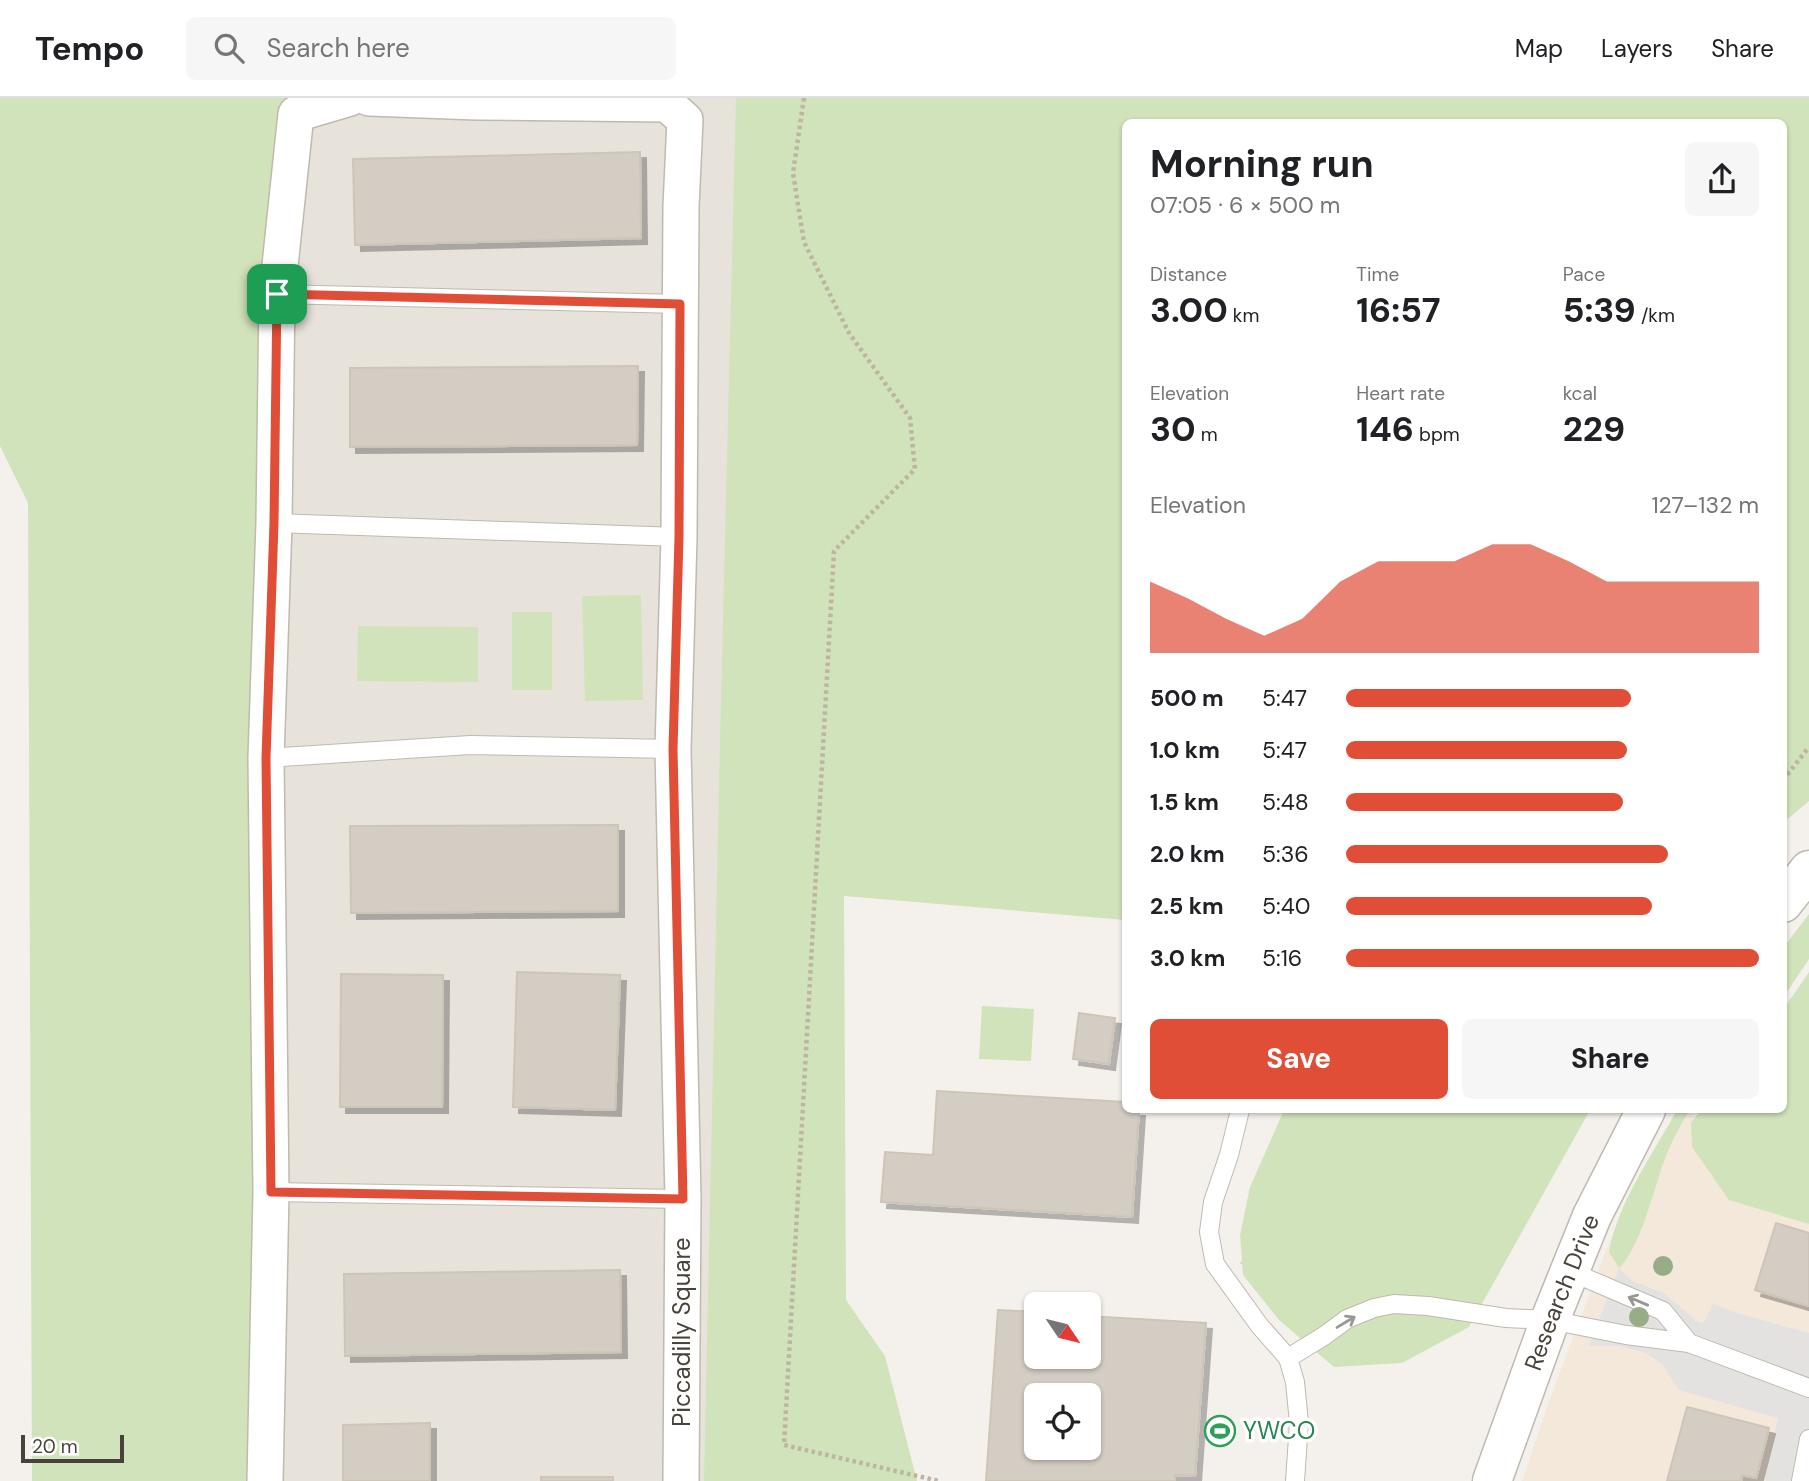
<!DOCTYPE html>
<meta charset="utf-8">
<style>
body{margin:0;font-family:"DM Sans",sans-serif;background:#f6f6f6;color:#202124;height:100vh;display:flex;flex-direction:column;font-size:26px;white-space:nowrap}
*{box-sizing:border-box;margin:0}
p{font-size:23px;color:#757577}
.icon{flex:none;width:38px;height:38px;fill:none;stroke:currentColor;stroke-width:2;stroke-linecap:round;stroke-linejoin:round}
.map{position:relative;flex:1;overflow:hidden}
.details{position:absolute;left:1122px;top:21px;width:665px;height:994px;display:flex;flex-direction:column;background:#fff;border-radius:10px;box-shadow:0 2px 5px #0004}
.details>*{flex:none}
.needle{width:46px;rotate:125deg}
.fabs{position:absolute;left:1024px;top:1194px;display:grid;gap:14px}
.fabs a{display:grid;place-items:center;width:77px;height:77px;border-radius:10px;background:#fff;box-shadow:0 2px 5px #0004;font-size:35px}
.scale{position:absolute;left:21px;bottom:18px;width:103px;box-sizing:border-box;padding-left:7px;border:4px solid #48423a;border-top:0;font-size:19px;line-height:24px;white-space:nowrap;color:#48423a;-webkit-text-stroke:5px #fff;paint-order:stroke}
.pin{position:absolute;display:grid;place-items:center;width:60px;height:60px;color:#fff;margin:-30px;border-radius:14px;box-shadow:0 4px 10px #0006}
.round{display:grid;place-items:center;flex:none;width:74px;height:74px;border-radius:10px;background:#f6f6f6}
.headline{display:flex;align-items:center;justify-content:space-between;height:119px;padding:0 28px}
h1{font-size:38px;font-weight:700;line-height:52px}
.stats{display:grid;grid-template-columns:repeat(3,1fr);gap:10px;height:119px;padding:7px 28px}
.stats div{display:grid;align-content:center}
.stats b{font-size:35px;font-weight:700}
.stats small{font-size:19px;font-weight:400}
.stats p{font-size:19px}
.chart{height:196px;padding:14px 28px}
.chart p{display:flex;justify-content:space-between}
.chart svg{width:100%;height:126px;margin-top:7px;fill:#e04e37;opacity:.7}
.button{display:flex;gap:14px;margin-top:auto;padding:14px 28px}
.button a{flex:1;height:80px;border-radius:10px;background:#e04e37;color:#fff;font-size:28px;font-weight:700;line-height:80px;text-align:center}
.button a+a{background:#f6f6f6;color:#202124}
ul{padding:0 28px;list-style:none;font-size:23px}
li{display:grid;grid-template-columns:112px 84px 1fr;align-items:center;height:52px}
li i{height:18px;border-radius:9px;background:#e04e37}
header{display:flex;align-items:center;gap:42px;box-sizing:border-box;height:98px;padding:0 35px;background:#fff;border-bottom:2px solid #e0e0e0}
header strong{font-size:33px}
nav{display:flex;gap:38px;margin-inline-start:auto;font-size:24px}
.search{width:490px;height:63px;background:#f6f6f6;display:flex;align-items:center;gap:18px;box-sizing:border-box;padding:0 24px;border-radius:10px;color:#757577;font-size:26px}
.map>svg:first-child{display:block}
.residential{fill:#e7e3db}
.commercial{fill:#f3e8da}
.green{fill:#d1e3ba}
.parking{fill:#e3e2e0}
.building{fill:#d4cdc3;stroke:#cec5b7;stroke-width:2;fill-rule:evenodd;filter:url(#shadow)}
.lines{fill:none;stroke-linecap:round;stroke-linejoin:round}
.service-casing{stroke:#bfb9af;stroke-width:20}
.minor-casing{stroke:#bfb9af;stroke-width:38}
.tertiary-casing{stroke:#bfb9af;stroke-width:41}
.path{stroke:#bfb4a2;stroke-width:4.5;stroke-dasharray:3.5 3.5;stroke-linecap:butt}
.service{stroke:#fff;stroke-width:18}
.minor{stroke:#fff;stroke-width:35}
.tertiary{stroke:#fff;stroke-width:38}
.tree{fill:#98ac87}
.oneway{stroke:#9a9793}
.route-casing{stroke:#fff;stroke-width:14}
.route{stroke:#e04e37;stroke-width:9}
.labels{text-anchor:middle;stroke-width:7;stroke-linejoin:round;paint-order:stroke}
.street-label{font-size:24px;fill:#48423a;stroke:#fff}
.leisure-label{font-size:24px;fill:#27864d;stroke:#fff;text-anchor:start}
</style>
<header>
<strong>Tempo</strong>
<div class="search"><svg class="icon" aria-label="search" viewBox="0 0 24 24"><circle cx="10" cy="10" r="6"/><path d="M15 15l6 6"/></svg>Search here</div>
<nav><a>Map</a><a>Layers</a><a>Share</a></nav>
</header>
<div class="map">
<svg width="1809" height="1383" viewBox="0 0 1809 1383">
<defs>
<filter id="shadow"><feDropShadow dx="6" dy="6" stdDeviation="0" flood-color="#0004"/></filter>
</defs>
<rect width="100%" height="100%" fill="#f4f1ec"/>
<path class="residential" d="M259,0H772L721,1383H233Z"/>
<path class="commercial" d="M1678,1012H1684L1809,1083V1383H1522L1549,1303L1607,1150Z"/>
<path class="green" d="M0,0H287L255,1383H32L28,405L0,348Z
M736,0H1809V703L1783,725V24H1125V822L844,798L846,1202L885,1258L917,1383H704L720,642Z
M641,497L643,602L585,603L582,498Z
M512,514H552V592H512Z
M358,528L478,529V584L357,583Z
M1809,816V861L1783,900V850Z
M1809,874V1126L1729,1102L1692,1049L1691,1025L1701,1012H1783V912Z
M982,908L1034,911L1031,963L979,961Z
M1284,1012H1590L1469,1229L1402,1265L1334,1269L1279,1222L1243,1177L1242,1166H1239L1242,1163L1240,1137L1250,1089Z
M1677,1012H1690C1677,1032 1667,1052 1660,1075C1651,1101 1639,1151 1619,1170L1609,1154C1617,1106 1654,1054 1677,1012Z"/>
<path class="parking" d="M1619,1170L1632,1183L1664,1195L1698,1224L1703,1225L1706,1221L1713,1206L1744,1217L1809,1235V1383H1766L1765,1381L1778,1320L1679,1292L1662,1266L1646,1255L1620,1248H1589Z"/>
<path class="building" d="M640,54L641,140L355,147L353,61Z
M638,268L637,347L350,349V270Z
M618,727V813L351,815L350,728Z
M517,874L620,877L615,1012L513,1009Z
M341,876L443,877L442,1009H340Z
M1079,915L1115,920L1109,966L1073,961Z
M937,993L1125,1004V1012H1139L1132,1119L881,1104L885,1054L933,1057Z
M1776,1125L1809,1135V1208L1755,1192Z
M620,1172L621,1254L345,1258L344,1176Z
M998,1212L1036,1214V1258H1088V1218L1206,1225L1195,1378L1175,1377V1383H986ZM1036,1297H1088V1349H1036Z
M1687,1309L1769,1330L1756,1380L1742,1377L1741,1383H1667Z
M430,1325V1383H343V1327Z
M541,1379H613V1383H541Z"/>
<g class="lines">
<g class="service-casing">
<path id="service" d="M277,196L680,206
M274,425L679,439
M266,660L470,647L673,651
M1240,1012L1229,1057L1213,1104L1209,1134L1215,1166L1259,1227L1288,1260L1295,1284L1299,1325L1295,1383
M271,1094L683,1101
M1569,1173L1663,1213L1689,1245
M1288,1260L1324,1238L1347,1221L1374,1210L1394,1206L1428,1208L1506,1220L1550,1222L1626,1237L1689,1245L1809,1290
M1801,1383L1809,1341"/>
</g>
<g class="minor-casing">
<path id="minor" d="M369,0L477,4L667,6L685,22L681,109L679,439L673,651L683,1101L681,1383
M265,1383L271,1094L266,660L274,425L277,196L296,16L350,0"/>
</g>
<g class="tertiary-casing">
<g id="tertiary">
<path d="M1783,805L1809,772"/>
<path id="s1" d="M1492,1383L1550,1222L1592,1118L1646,1012"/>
</g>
</g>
<path class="path" d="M804,0L793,75L804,144L849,235L910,320L915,371L834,453L784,1347L939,1383
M1783,682L1809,649"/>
<use href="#service" class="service"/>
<use href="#minor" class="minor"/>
<use href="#tertiary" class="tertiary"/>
</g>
<g class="tree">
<circle cx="1663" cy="1168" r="10"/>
<circle cx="1639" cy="1219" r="10"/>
</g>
<defs><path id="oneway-shaft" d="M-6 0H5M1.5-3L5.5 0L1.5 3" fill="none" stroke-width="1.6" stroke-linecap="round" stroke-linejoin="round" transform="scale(1.75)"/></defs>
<g class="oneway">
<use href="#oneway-shaft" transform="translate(1638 1203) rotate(-157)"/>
<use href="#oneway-shaft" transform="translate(1346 1224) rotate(-31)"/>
</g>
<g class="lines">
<g class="route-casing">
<path id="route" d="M277,196L680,206L679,439L673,651L683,1101L271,1094L266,660L274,425Z"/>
</g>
<use href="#route" class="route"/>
</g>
<defs>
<g id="stadium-ring" transform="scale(1.575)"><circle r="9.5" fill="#fff" stroke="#2e9e5b" stroke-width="1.5"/><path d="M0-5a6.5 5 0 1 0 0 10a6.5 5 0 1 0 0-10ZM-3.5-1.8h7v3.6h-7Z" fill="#2e9e5b"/></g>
</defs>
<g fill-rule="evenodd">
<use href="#stadium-ring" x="1220" y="1333"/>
</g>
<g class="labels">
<g class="street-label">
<text dy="8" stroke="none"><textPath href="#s1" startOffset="201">Research Drive</textPath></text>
<text transform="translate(682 1234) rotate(-90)" y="8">Piccadilly Square</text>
</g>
<g class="leisure-label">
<text x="1243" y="1341">YWCO</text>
</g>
</g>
</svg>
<div class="fabs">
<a><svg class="needle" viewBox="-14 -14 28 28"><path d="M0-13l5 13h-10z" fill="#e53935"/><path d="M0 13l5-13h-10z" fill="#757577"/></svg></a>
<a><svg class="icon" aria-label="locate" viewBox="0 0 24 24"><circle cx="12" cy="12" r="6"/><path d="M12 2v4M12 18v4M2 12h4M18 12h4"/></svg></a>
</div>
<div class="scale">20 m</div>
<div class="pin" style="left:277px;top:196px;background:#1e9e55"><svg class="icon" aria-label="arrive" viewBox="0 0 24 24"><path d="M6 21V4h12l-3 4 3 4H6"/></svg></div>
<section class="details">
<div class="headline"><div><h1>Morning run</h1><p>07:05 · 6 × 500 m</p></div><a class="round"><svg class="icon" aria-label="share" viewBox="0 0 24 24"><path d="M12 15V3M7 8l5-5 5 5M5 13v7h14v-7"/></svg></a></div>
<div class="stats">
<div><p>Distance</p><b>3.00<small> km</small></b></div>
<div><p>Time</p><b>16:57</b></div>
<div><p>Pace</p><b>5:39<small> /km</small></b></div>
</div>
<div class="stats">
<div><p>Elevation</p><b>30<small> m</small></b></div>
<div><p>Heart rate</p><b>146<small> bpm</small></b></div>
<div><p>kcal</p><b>229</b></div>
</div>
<div class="chart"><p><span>Elevation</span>127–132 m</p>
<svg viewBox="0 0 160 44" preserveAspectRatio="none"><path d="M0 44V19L10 25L20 32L30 38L40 32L50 19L60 12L70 12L80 12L90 6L100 6L110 12L120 19L130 19L140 19L150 19L160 19V44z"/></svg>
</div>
<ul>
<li><b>500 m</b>5:47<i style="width:69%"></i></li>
<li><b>1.0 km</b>5:47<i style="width:68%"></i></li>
<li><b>1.5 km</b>5:48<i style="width:67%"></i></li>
<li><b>2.0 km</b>5:36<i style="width:78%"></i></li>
<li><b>2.5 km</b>5:40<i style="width:74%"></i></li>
<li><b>3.0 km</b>5:16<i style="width:100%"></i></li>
</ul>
<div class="button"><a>Save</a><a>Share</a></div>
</section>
</div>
